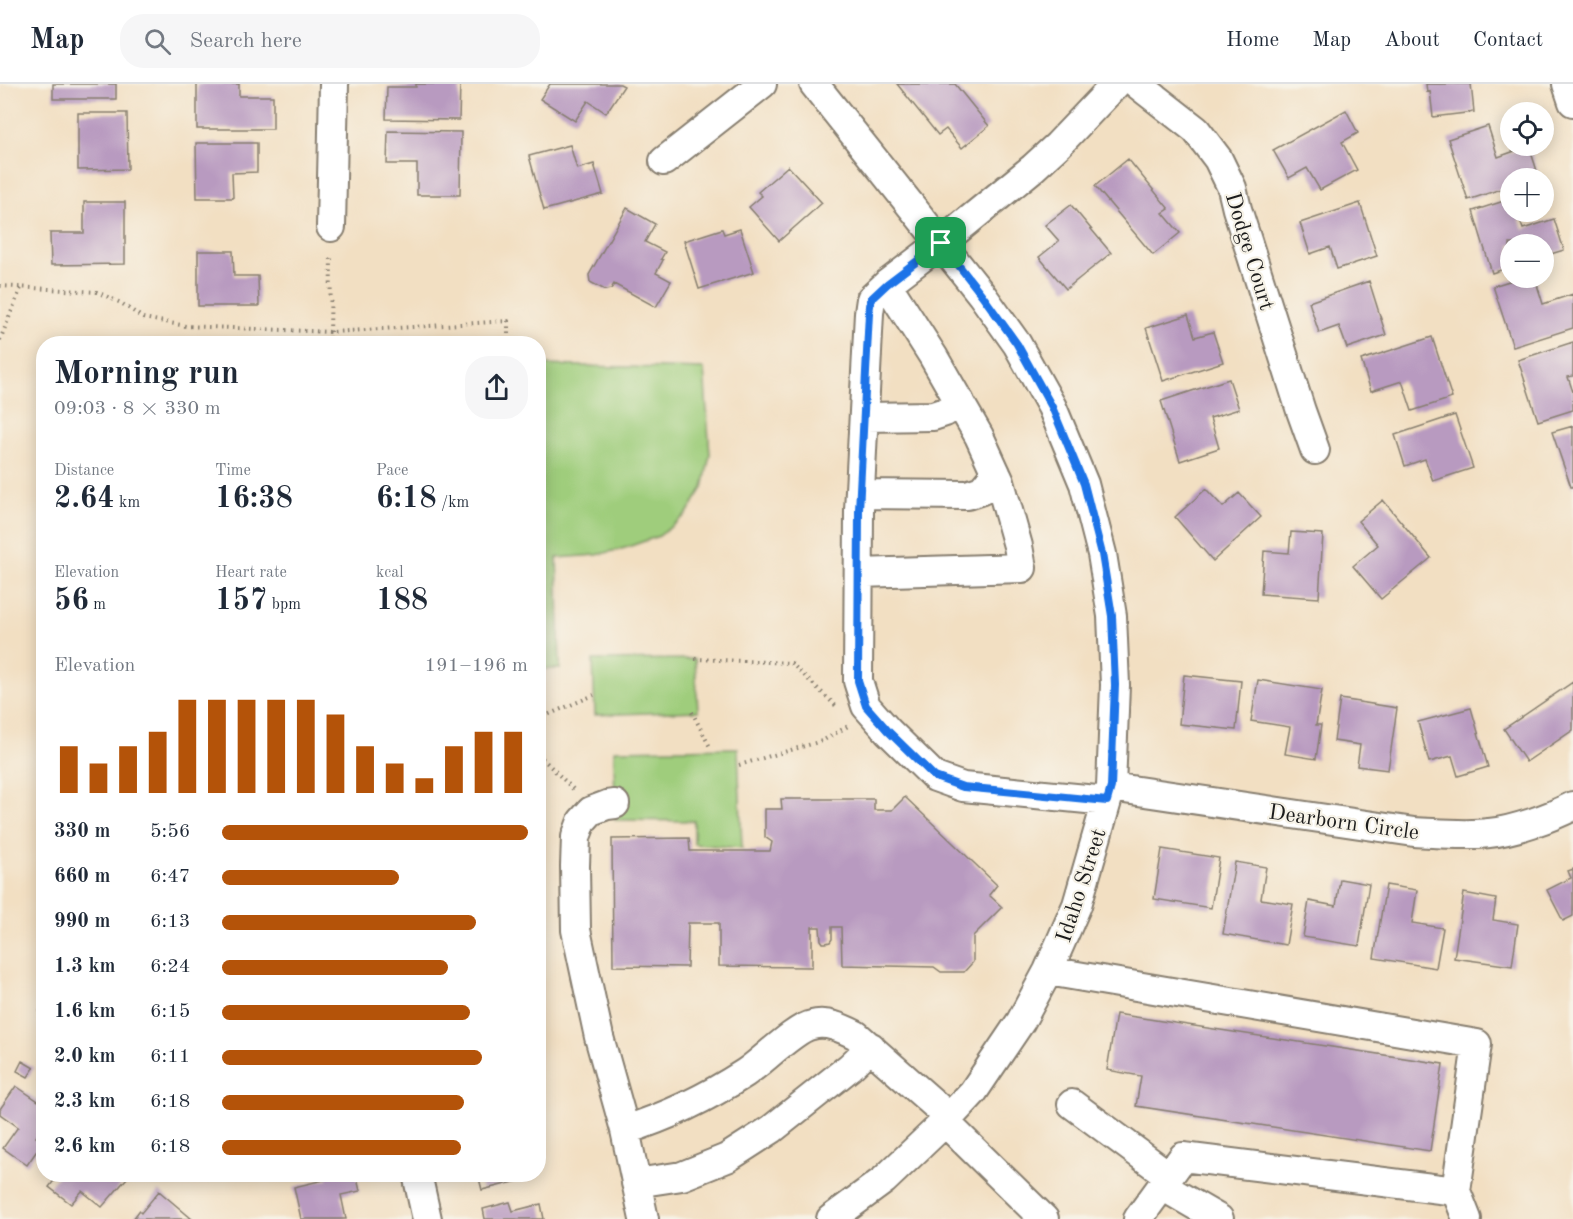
<!DOCTYPE html>
<meta charset="utf-8">
<style>
body{margin:0;font-family:"Old Standard TT",serif;background:#f6f6f7;color:#1f2937;height:100vh;display:flex;flex-direction:column;font-size:22px;white-space:nowrap}
*{box-sizing:border-box;margin:0}
p{font-size:20px;color:#747a83}
.icon{flex:none;width:33px;height:33px;fill:none;stroke:currentColor;stroke-width:2;stroke-linecap:round;stroke-linejoin:round}
.map{position:relative;flex:1;overflow:hidden}
.panel{position:absolute;left:36px;top:252px;width:510px;height:846px;display:flex;flex-direction:column;background:#fff;border-radius:24px;box-shadow:0 3px 15px #0003}
.panel>*{flex:none}
.tools{position:absolute;left:1500px;top:18px;display:grid;gap:12px}
.tools a{display:grid;place-items:center;width:54px;height:54px;border-radius:50%;background:#fff;box-shadow:0 3px 15px #0003;font-size:30px}
.pin{position:absolute;display:grid;place-items:center;width:51px;height:51px;color:#fff;margin:-26px;border-radius:12px;box-shadow:0 3px 9px #0006}
.round{display:grid;place-items:center;flex:none;width:63px;height:63px;border-radius:24px;background:#f6f6f7}
.summary{display:flex;align-items:center;justify-content:space-between;height:102px;padding:0 18px}
h1{font-size:33px;font-weight:700;line-height:45px}
.stats{display:grid;grid-template-columns:repeat(3,1fr);gap:9px;height:102px;padding:6px 18px}
.stats div{display:grid;align-content:center}
.stats b{font-size:30px;font-weight:700}
.stats small{font-size:16px;font-weight:400}
.stats p{font-size:16px}
.chart{height:168px;padding:12px 18px}
.chart p{display:flex;justify-content:space-between}
.chart svg{width:100%;height:108px;margin-top:6px;stroke:#b45309;stroke-width:6}
ul{padding:0 18px;list-style:none;font-size:20px}
li{display:grid;grid-template-columns:96px 72px 1fr;align-items:center;height:45px}
li i{height:15px;border-radius:8px;background:#b45309}
header{display:flex;align-items:center;gap:36px;box-sizing:border-box;height:84px;padding:0 30px;background:#fff;border-bottom:2px solid #e0e1e3}
header strong{font-size:28px}
nav{display:flex;gap:33px;margin-inline-start:auto;font-size:21px}
.search{width:420px;height:54px;background:#f6f6f7;display:flex;align-items:center;gap:15px;box-sizing:border-box;padding:0 21px;border-radius:24px;color:#747a83;font-size:22px}
.map>svg:first-child{display:block}
.green{fill:#9fcd7b;stroke:#5e744c;stroke-width:1.5}
.building{fill:#b89ac0}
.lines{fill:none;stroke-linecap:round;stroke-linejoin:round}
.minor-casing{stroke:#877e6f;stroke-width:32}
.path{stroke:#877e6f;stroke-width:4;stroke-dasharray:1.5 4.5;stroke-linecap:butt}
.minor{stroke:#fff;stroke-width:28}
.route-casing{stroke:#fff;stroke-width:12}
.route{stroke:#1a73e8;stroke-width:8}
.labels{text-anchor:middle;stroke-width:4.5;stroke-linejoin:round;paint-order:stroke}
.street-label{font-size:22px;fill:#1c1c1c;stroke:#f7f3e8}
</style>
<header>
<strong>Map</strong>
<div class="search"><svg class="icon" aria-label="search" viewBox="0 0 24 24"><circle cx="10" cy="10" r="6"/><path d="M15 15l6 6"/></svg>Search here</div>
<nav><a>Home</a><a>Map</a><a>About</a><a>Contact</a></nav>
</header>
<div class="map">
<svg width="1573" height="1135" viewBox="0 0 1573 1135">
<rect width="100%" height="100%" fill="#f7f3e8"/>
<filter id="ink" filterUnits="userSpaceOnUse"><feTurbulence type="fractalNoise" baseFrequency=".0167" numOctaves="2"/><feDisplacementMap in="SourceGraphic" scale="12" xChannelSelector="R" yChannelSelector="G"/><feConvolveMatrix kernelMatrix="1 2 1 2 8 2 1 2 1" color-interpolation-filters="sRGB"/></filter>
<filter id="wash" filterUnits="userSpaceOnUse"><feTurbulence type="fractalNoise" baseFrequency=".008" numOctaves="4" result="noise"/><feDisplacementMap in="SourceGraphic" scale="24" xChannelSelector="R" yChannelSelector="G"/><feGaussianBlur stdDeviation="1.35" result="paint"/><feColorMatrix in="noise" values="0 0 0 0 0 0 0 0 0 0 0 0 0 0 0 0 0 1.4 0 .05"/><feComposite in="paint" operator="in"/></filter>
<g filter="url(#wash)">
<rect width="100%" height="100%" fill="#f2dfc2"/>
<path class="green" d="M539,281L704,285L710,371L703,404L686,431L659,452L625,464L597,471L557,474L560,585H539Z
M695,575L698,627L595,631L593,576Z
M738,664L742,764L694,760V737L615,736L614,666Z"/>
<g id="blocks">
<path class="building" d="M53,0H116V15H53Z
M197,0H239V12H273V45H197Z
M416,0H460L459,36L386,35L387,3H416Z
M550,0H620L624,2L606,29L588,17L575,37L540,15Z
M897,0H955L989,42L962,64L946,45L938,51Z
M1426,0H1471L1474,28L1433,33L1430,7L1427,8Z
M1346,26L1358,49L1342,58L1357,86L1320,106L1307,84L1289,94L1273,66Z
M78,29H127L128,85L78,86Z
M1488,42L1498,73L1529,62L1539,93L1510,94V102L1468,116L1448,55Z
M388,47L461,48L460,111H417V80H387Z
M196,59H257V88L232,89L233,114H197Z
M570,61L577,85L594,80L603,110L544,126L529,72Z
M1128,75L1169,125L1163,129L1180,149L1153,171L1095,102Z
M788,82L822,119L779,157L749,123L762,112L758,108Z
M1510,115V128H1517L1523,145L1554,135L1564,166L1544,172V160H1510V183L1492,189L1473,127Z
M84,118H125V180L51,181L50,149H84Z
M1360,119L1377,172L1337,185L1330,163L1310,170L1300,139Z
M1071,121L1111,169L1066,205L1039,173L1059,157L1045,141Z
M627,124L655,140L645,158L665,168L661,175L663,176L656,189L671,197L656,223L614,200L611,205L605,206L590,198L589,191Z
M722,145L724,150L740,145L754,188L699,205L684,157Z
M198,167H233L234,192H258L259,222H198Z
M1519,194H1535L1543,220L1573,210V244L1513,263L1493,202Z
M1369,197L1386,251L1347,264L1339,242L1319,249L1309,218Z
M1188,231L1195,253L1213,248L1223,278L1163,297L1146,244Z
M1432,253L1452,314L1412,327L1402,297L1371,307L1361,276Z
M1573,258V292L1568,293L1573,308V326L1538,337L1518,276Z
M1229,295L1239,325L1210,334L1219,364L1180,377L1161,317Z
M1455,331L1473,384L1433,397L1425,375L1405,382L1395,351Z
M1573,342V403H1571L1552,348Z
M1206,405L1223,423L1239,409L1261,433L1213,477L1175,433Z
M1383,416L1431,474L1381,515L1353,482L1378,461L1358,437Z
M1291,448L1323,450L1319,514L1261,510L1264,467L1289,469Z
M1184,591L1241,597L1236,646L1179,640Z
M1258,596L1322,606L1316,641H1321L1316,675L1285,670L1290,643L1251,637Z
M1573,598V646L1526,678L1504,645Z
M1340,615L1397,624L1388,686L1357,682L1360,661L1334,657Z
M1471,624L1488,683L1458,692L1452,672L1429,678L1418,638Z
M905,713L997,801L989,811L1002,823L973,852V878L964,888H941L934,883L842,881L841,843H832V855L830,858L826,859H823L821,856L820,843H812V883L719,882V839H688L687,883L613,882L612,755L689,754L690,767H770L772,758L765,753V725H782L781,715H874V726H892Z
M1162,765L1219,774L1211,824L1154,815Z
M1235,778L1266,783L1261,815L1293,820L1286,861L1223,850Z
M1573,785V832L1563,837L1547,806L1571,794L1568,787Z
M1340,795L1369,800L1359,862L1303,853L1309,817L1336,822Z
M1386,801L1417,806L1412,839L1443,844L1436,884L1374,874Z
M1464,809L1496,815L1493,836L1518,840L1512,882L1454,874Z
M42,910H44V930H39Z
M1116,930L1443,980L1430,1067L1136,1022L1141,992L1107,986Z
M22,977L34,984L28,993L17,987Z
M16,1002L44,1021V1042L36,1053L43,1058L27,1081L3,1064L18,1043L0,1030V1025Z
M59,1090H123L127,1094L102,1123L82,1107L71,1120L49,1103Z
M327,1090H356L360,1107L341,1111L346,1135H301L294,1103L328,1095Z
M478,1090H525L526,1095L482,1106Z
M159,1107L192,1135H133L139,1127L141,1129Z
M510,1118L513,1127L541,1120L544,1135H485L483,1125Z"/>
</g>
</g>
<g filter="url(#ink)">
<use href="#blocks" fill-opacity="0" stroke="#877e6f" stroke-width="1.5"/>
<g class="lines">
<g class="minor-casing">
<path id="minor" d="M814,0L982,211L1017,260L1052,323L1084,400L1102,470L1112,532L1115,601L1111,703L1077,821L1048,887L1021,937L973,1008L945,1038L884,1096L831,1135
M1137,0L1196,46L1218,75L1232,104L1237,125L1301,327L1315,366
M1567,0L1573,18
M664,77L762,0
M331,143L334,0
M864,333L933,332L945,328L960,318
M860,410L967,411L982,406L996,389
M859,489L1022,484L1018,462L1000,398L979,352L933,272L887,200
M1111,703L1414,748C1439,749 1464,752 1489,749C1513,747 1552,733 1573,722
M1107,717L963,703L935,693L888,647L866,622L858,597L859,426L869,229L871,215L887,200L941,159L1033,84L1058,61L1116,0
M615,720L607,721L591,727L582,737L576,753L575,782L576,846L599,953L625,1046
M1048,887L1477,960L1456,1107L1467,1135
M1072,1020L1169,1092
M945,1038L1044,1135
M417,1090L427,1135
M636,1099L682,1092L727,1074L772,1045L850,983L871,963
M1162,1102L1219,1135
M644,1135L625,1046C667,1033 708,1013 745,989C762,978 795,944 812,941C827,937 842,944 856,951L949,1033
M1138,1135L1183,1073L1456,1107"/>
</g>
<path class="path" d="M0,202L97,208L121,219L143,234L186,242L332,248L508,237V260
M0,256L21,204
M330,260L331,170
M695,575L791,579L836,622
M692,628L711,665
M538,635L594,611
M538,670L575,707
M739,681L822,657L848,642"/>
<use href="#minor" class="minor"/>
</g>
</g>
<g class="lines" filter="url(#ink)">
<g class="route-casing">
<path id="route" d="M941,159L982,211L1017,260L1052,323L1084,400L1102,470L1112,532L1115,601L1111,703L1107,717L963,703L935,693L888,647L866,622L858,597L859,426L869,229L871,215L887,200Z"/>
</g>
<use href="#route" class="route"/>
</g>
<g class="labels">
<g class="street-label">
<text transform="translate(1251 167) rotate(73)" y="8">Dodge Court</text>
<text transform="translate(1344 737) rotate(8)" y="8">Dearborn Circle</text>
<text transform="translate(1080 801) rotate(-72)" y="8">Idaho Street</text>
</g>
</g>
</svg>
<div class="tools">
<a><svg class="icon" aria-label="locate" viewBox="0 0 24 24"><circle cx="12" cy="12" r="6"/><path d="M12 2v4M12 18v4M2 12h4M18 12h4"/></svg></a>
<a>+</a>
<a>−</a>
</div>
<div class="pin" style="left:941px;top:159px;background:#1e9e55"><svg class="icon" aria-label="arrive" viewBox="0 0 24 24"><path d="M6 21V4h12l-3 4 3 4H6"/></svg></div>
<section class="panel">
<div class="summary"><div><h1>Morning run</h1><p>09:03 · 8 × 330 m</p></div><a class="round"><svg class="icon" aria-label="share" viewBox="0 0 24 24"><path d="M12 15V3M7 8l5-5 5 5M5 13v7h14v-7"/></svg></a></div>
<div class="stats">
<div><p>Distance</p><b>2.64<small> km</small></b></div>
<div><p>Time</p><b>16:38</b></div>
<div><p>Pace</p><b>6:18<small> /km</small></b></div>
</div>
<div class="stats">
<div><p>Elevation</p><b>56<small> m</small></b></div>
<div><p>Heart rate</p><b>157<small> bpm</small></b></div>
<div><p>kcal</p><b>188</b></div>
</div>
<div class="chart"><p><span>Elevation</span>191–196 m</p>
<svg viewBox="0 0 160 44" preserveAspectRatio="none"><path d="M5 44V25M15 44V32M25 44V25M35 44V19M45 44V6M55 44V6M65 44V6M75 44V6M85 44V6M95 44V12M105 44V25M115 44V32M125 44V38M135 44V25M145 44V19M155 44V19"/></svg>
</div>
<ul>
<li><b>330 m</b>5:56<i style="width:100%"></i></li>
<li><b>660 m</b>6:47<i style="width:58%"></i></li>
<li><b>990 m</b>6:13<i style="width:83%"></i></li>
<li><b>1.3 km</b>6:24<i style="width:74%"></i></li>
<li><b>1.6 km</b>6:15<i style="width:81%"></i></li>
<li><b>2.0 km</b>6:11<i style="width:85%"></i></li>
<li><b>2.3 km</b>6:18<i style="width:79%"></i></li>
<li><b>2.6 km</b>6:18<i style="width:78%"></i></li>
</ul>
</section>
</div>
